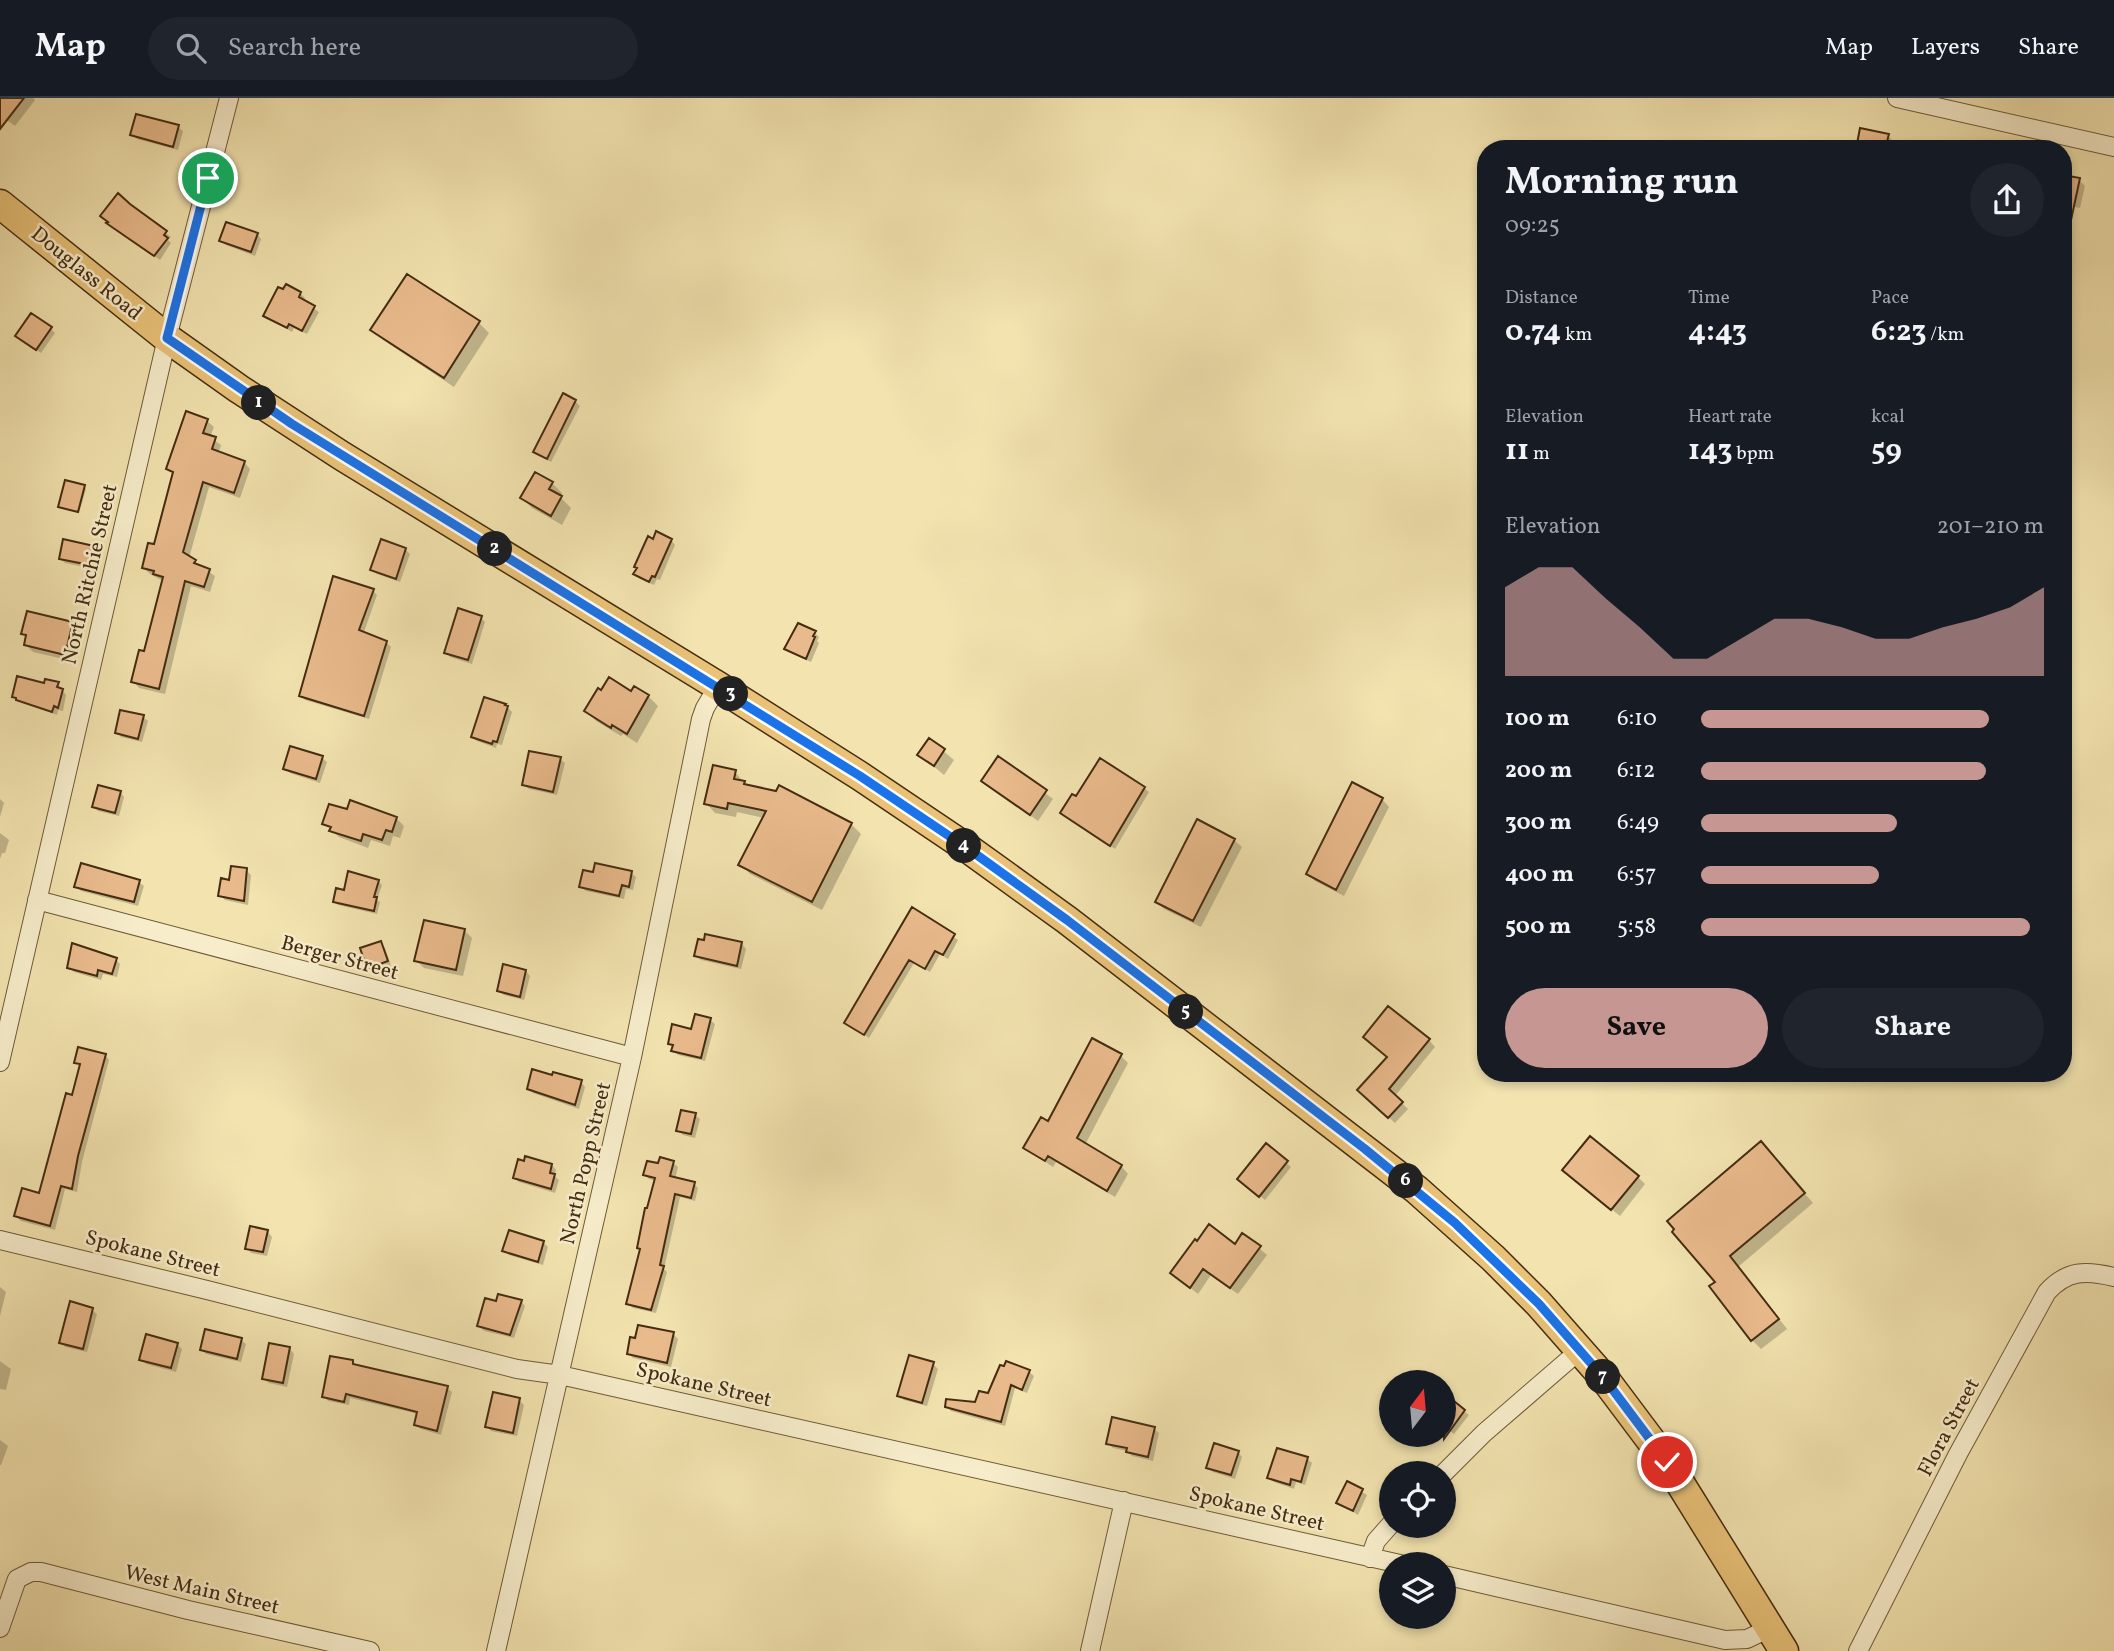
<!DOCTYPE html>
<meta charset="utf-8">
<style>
body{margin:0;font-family:Vollkorn,serif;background:#20242c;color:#f1f3f6;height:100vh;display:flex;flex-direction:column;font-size:26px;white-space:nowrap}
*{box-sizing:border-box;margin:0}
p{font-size:23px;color:#9ea1a6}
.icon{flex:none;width:38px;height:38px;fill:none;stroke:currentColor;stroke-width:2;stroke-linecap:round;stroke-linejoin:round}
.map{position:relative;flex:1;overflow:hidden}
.sheet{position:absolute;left:1477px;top:42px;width:595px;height:942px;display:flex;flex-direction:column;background:#171b24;border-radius:28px;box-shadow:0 4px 10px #0003}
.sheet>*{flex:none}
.needle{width:46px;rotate:16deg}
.fabs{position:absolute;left:1379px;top:1272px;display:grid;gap:14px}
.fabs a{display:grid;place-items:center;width:77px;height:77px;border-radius:50%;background:#171b24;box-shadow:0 4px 10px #0003;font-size:35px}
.pin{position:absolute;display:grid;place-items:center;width:60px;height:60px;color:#fff;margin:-30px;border:4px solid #fff;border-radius:50%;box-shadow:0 2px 7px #0007}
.km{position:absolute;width:35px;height:35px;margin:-18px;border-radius:50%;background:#222;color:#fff;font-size:19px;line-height:35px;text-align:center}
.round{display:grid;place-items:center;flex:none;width:74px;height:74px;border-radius:37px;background:#20242c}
.head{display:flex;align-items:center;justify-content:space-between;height:119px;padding:0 28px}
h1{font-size:38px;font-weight:700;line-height:52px}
.metrics{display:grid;grid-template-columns:repeat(3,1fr);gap:10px;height:119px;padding:7px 28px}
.metrics div{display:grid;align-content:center}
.metrics b{font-size:30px;font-weight:700}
.metrics small{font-size:19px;font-weight:400}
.metrics p{font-size:19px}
.chart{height:196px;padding:14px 28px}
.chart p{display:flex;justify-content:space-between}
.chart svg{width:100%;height:126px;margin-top:7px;fill:#c59692;opacity:.7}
.primary-button{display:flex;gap:14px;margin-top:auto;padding:14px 28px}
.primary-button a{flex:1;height:80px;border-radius:42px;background:#c59692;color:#111;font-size:28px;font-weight:700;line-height:80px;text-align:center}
.primary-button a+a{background:#20242c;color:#f1f3f6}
ul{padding:0 28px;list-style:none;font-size:23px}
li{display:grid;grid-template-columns:112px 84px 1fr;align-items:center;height:52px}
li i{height:18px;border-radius:9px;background:#c59692}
header{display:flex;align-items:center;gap:42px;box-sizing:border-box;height:98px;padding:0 35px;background:#171b24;border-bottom:2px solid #363941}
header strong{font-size:33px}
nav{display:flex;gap:38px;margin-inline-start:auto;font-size:24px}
.search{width:490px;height:63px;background:#20242c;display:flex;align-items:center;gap:18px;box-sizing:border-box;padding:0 24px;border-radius:38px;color:#9ea1a6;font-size:26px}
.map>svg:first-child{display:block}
.shadow{fill:#0003}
.building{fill:#e9ba8b;stroke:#452c11;stroke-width:2}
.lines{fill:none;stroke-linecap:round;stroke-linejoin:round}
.minor-casing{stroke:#705a38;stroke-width:20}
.primary-casing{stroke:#452c11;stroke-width:31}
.minor{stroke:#f7edcb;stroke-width:18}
.primary{stroke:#e9c278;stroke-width:28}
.route-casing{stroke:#fff;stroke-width:14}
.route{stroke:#1a73e8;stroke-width:9}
.labels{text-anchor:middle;stroke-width:5;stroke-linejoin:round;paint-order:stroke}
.street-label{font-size:21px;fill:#452c11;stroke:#f7edcb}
</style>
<header>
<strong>Map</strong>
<div class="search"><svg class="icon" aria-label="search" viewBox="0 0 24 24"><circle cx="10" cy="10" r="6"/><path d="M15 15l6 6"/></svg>Search here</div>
<nav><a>Map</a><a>Layers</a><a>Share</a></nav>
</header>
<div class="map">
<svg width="2114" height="1553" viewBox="0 0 2114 1553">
<rect width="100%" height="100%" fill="#f2e3af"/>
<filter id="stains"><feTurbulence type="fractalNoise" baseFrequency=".00286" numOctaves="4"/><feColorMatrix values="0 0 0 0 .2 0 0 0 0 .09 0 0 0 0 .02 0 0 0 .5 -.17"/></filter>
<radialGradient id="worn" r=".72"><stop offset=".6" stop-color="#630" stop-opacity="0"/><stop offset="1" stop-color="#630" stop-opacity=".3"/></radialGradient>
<path class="shadow" d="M0,0H33L35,2L15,28L0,17Z
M178,29L183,33L178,52L137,41L132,37Z
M1888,38L1892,42L1890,51H1858Z
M2063,79L2079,82L2085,88L2080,110L2070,108L2065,129Z
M118,97L171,139L168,142L171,145L160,162L113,130Z
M257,136L261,141L255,158L226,147L221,143Z
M408,178L479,225L489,235L454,289L383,242L373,232Z
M300,195L305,200L303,203L319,214L307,236L294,230L292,234L265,217Z
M50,230L55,235L41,255L22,243Z
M575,303L580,308L551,364L540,358L536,354Z
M207,323L214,329L210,339L221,347L218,356L244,364L250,371L240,400L209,389L189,460L215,478L210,494L191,488L165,596L139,590L133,583L145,555L163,483L150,476L144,470L155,448L174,377L168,371Z
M552,385L562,395L560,399L571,410L562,427L532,410L522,400Z
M84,389L86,391L79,415L60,408Z
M671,442L675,447L660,482L657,481L654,487L640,481L636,476Z
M93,449L98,454L94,471L65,465L60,460Z
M405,451L410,456L400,484L377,476L372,472Z
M373,493L377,497L364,534L386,544L391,549L369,621L305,602L301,597Z
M481,520L485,524L472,566L450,559L446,554Z
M72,525L79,533L72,563L33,554L26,547L28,540L23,536Z
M815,535L819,539L817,543L819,545L811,564L791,555L786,551Z
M58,586L66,597L63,613L58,612L57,617L19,603L14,599L45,587Z
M632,595L648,598L658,608L637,645L623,636L621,638L596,623L586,613Z
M485,601L505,607L512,614L502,647L497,646L496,650L477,643L473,639Z
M143,619L148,623L142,644L121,639L117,634Z
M930,642L954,662L944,677L920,657Z
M322,660L327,664L320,685L290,675L285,670Z
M560,661L565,665L557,697L529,691L524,687Z
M999,661L1053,701L1038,723L983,683Z
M735,674L748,689L851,726L861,736L822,812L750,776L741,766L764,720L737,714L736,719L715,715L706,705Z
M1144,690L1149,694L1115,751L1066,719L1076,701Z
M120,694L124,699L119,718L98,713L93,708Z
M0,701L4,705L0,719Z
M1382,701L1389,709L1344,798L1315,783L1308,776Z
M348,713L396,720L404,728L400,740L393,738L390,748L371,742L368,750L339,739L324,725Z
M0,735L9,742L5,755H2L0,761Z
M1234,742L1242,749L1201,829L1164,811L1157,804Z
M246,772L251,777L248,807L225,802L220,797L230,784Z
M631,775L636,779L633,792L626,791L624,801L586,793L581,789Z
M378,783L382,787L377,802L380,804L377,816L338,807L335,804L345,794Z
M139,784L144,788L138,808L81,793L76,788Z
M912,812L958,842L948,861L940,856L930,874L914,865L869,940L846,924Z
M464,832L472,840L463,878L424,870L416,862Z
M707,838L742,846L746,851L741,871L701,862L696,857L705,844Z
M380,845L385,850L391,868L373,874L369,870Z
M116,862L120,866L117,879L103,876L101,882L74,874L69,869Z
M526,873L530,878L524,902L504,897L499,893Z
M710,922L715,926L705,963L678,957L673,952L674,950L670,945Z
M1429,942L1435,949L1395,998L1408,1011L1395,1025L1365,998Z
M105,957L109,962L82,1064L77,1094L65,1091L55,1132L21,1123L16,1118L41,1097L73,999L81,969L76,964Z
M1121,958L1128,965L1085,1047L1121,1068L1128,1076L1115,1099L1056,1064L1053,1069L1025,1050Z
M581,984L585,989L579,1011L533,995L529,990Z
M695,1017L700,1021L695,1040L683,1037L678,1032Z
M1266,1047L1291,1069L1265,1102L1244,1085Z
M1770,1055L1813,1105L1738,1169L1787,1231L1761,1251L1752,1242L1717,1184Z
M673,1065L678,1069L675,1081L694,1086L698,1090L695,1103L680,1099L664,1171L667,1174L656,1215L633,1210L628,1205L641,1152L639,1150L656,1083L649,1081L645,1077L659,1068Z
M552,1067L556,1072L554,1078L559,1082L555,1095L519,1084L514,1079Z
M1571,1079H1638L1645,1086L1620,1118Z
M251,1130L268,1134L272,1139L267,1158L251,1155L247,1150Z
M543,1144L548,1149L543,1167L509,1157L504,1153Z
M1235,1148L1259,1150L1267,1157L1238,1196L1211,1177L1198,1196L1172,1175Z
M0,1189L6,1194L0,1218Z
M521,1203L525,1208L514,1240L484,1233L479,1228L497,1205Z
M92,1212L97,1216L87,1254L65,1249L61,1244Z
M673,1236L678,1241L671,1269L633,1260L629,1256Z
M241,1242L246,1246L241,1264L206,1256L202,1251Z
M177,1246L182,1251L176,1274L146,1266L141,1261Z
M290,1251L294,1256L287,1289L269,1285L264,1281Z
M0,1263L11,1271L6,1292L0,1291Z
M352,1264L358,1269L447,1290L452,1294L441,1337L421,1331L416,1327L419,1316L350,1300L349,1307L328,1303L324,1298Z
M933,1266L938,1271L927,1308L904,1302L899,1297Z
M1029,1274L1034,1278L1027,1295L1015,1290L1005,1328L951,1313L947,1308L977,1306Z
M1444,1298L1469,1317L1454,1336L1444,1329Z
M519,1302L524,1307L517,1338L491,1333L487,1328Z
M1154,1331L1159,1335L1153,1363L1132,1358L1127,1353L1113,1350L1108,1345Z
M0,1342L8,1348L1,1367H0Z
M1238,1354L1242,1359L1235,1381L1213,1374L1208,1369Z
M1307,1361L1312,1365L1305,1387L1296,1384L1294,1391L1274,1384L1269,1380Z
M1347,1385L1367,1397L1358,1417L1338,1404Z"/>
<path class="building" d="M0,0H24L0,31Z
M136,16L179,27L173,49L130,37Z
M1860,30L1889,36L1885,51H1856Z
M2063,77L2080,80L2070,127L2063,126Z
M118,95L130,106L167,133L164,137L168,140L154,158L106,125L108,124L100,118Z
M226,124L258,135L251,154L219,143Z
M407,176L480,223L444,280L370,232Z
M286,186L301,194L299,199L315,208L302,233L289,226L287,230L263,218L278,189L283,191Z
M31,215L52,229L36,252L15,238Z
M563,295L576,302L547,361L533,354Z
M186,313L208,321L203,335L216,339L212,351L245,363L234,395L203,384L183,454L196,462L194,465L210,471L204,489L185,483L159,591L131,584L139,552L144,553L163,479L153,476L154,473L142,470L148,445L154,446L173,374L166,371Z
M535,374L553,384L549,391L562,398L551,418L520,400Z
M65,382L85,387L78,414L58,409Z
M656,433L672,441L655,479L652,478L649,484L633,476L637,470L634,469L648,438L653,441Z
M63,441L94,448L90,467L59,461Z
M381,441L406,450L396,481L370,472Z
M333,478L374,491L359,532L387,543L364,618L299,598Z
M458,510L482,518L468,562L444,555Z
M27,513L73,524L65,557L24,547L26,537L21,536Z
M798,525L816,533L813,538L815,539L806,561L784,551Z
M17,578L44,585L45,581L59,584L57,589L63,591L58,610L54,608L52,614L16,602V600L12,599Z
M609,579L631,593L634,588L649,597L627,636L612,627L611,630L584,613L598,590L601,592Z
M484,599L506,606L505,607L508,608L497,644L493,643L492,646L471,639Z
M120,612L144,617L138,641L115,635Z
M929,640L945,651L934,668L917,657Z
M290,648L323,658L316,681L283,671Z
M529,653L561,659L553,694L522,687Z
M998,658L1047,692L1030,717L981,683Z
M1100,660L1145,689L1110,748L1060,715L1072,696L1076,698Z
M713,667L736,672L734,681L745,683L744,686L776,693L779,687L852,725L812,804L738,767L766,713L728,705L727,711L704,706Z
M1352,684L1383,700L1336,792L1306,776Z
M98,687L121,693L115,715L92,709Z
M350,702L397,719L392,734L386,732L382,742L363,736L361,743L329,733L331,729L322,726L329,706L347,711Z
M1197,721L1235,741L1193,823L1155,804Z
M81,765L140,782L134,804L74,789Z
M595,765L632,773L629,789L622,787L619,798L579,789L583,772L593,774Z
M231,768L247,770L244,803L218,798L221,780L229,782Z
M348,773L379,782L374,799H377L374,813L333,804L336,790L344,792Z
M912,809L955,836L943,857L935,853L925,871L909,862L864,937L844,925Z
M424,822L465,831L456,872L414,863Z
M705,836L742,844L737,868L694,858L698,841L704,842Z
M381,843L388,863L367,871L360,850Z
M72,845L117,860L112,876L98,872L97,878L67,870Z
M503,866L526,872L520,899L497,893Z
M1388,908L1430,941L1389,991L1403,1004L1388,1020L1357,992L1387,959L1363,939Z
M695,916L711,920L701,960L671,953L673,947L668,946L672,926L691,931Z
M1092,940L1122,956L1077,1040L1122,1067L1107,1093L1048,1058L1045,1063L1023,1050L1041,1019L1048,1023Z
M78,949L106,956L78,1058L72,1091L61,1088L50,1128L14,1118L22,1090L39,1095L66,995L72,997L80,966L74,965Z
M532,971L552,977L553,974L582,982L575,1007L527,991Z
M681,1012L696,1015L691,1036L676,1033Z
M1590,1038L1639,1078L1611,1112L1562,1072Z
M1761,1043L1805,1095L1730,1158L1779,1221L1751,1243L1709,1188L1715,1184L1672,1134L1674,1131L1667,1123Z
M1266,1045L1288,1063L1259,1099L1237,1081Z
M525,1058L552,1066L550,1075L555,1076L551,1091L513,1080L518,1061L524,1063Z
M660,1059L674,1063L670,1078L695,1084L691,1100L675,1096L660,1167L664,1168L651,1212L626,1206L640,1151L637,1150L645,1110H647L655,1080L643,1077L647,1063L658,1065Z
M1209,1126L1235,1146L1242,1135L1261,1148L1230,1190L1203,1171L1190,1190L1170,1175L1195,1141L1197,1143Z
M250,1128L268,1132L263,1154L245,1151Z
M509,1132L544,1143L538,1164L502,1153Z
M498,1196L522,1202L510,1237L477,1228L485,1200L496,1203Z
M70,1203L93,1210L83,1251L59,1245Z
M638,1227L674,1234L667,1265L627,1256L630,1239L635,1240Z
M205,1231L242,1240L237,1261L200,1252Z
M146,1236L178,1245L171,1270L139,1262Z
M269,1245L290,1249L283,1285L262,1281Z
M909,1257L934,1264L922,1305L897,1298Z
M330,1258L353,1262V1266L448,1288L437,1333L414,1327L417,1314L346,1296L344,1304L322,1299Z
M1006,1263L1030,1272L1022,1292L1011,1287L1001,1324L945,1309L946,1301L975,1304L979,1293L988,1295L1000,1267L1004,1268Z
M493,1294L520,1300L513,1335L485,1329Z
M1444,1295L1465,1312L1444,1341Z
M1112,1319L1155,1329L1148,1359L1126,1354L1127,1350L1106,1346Z
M1214,1345L1239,1353L1231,1377L1206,1370Z
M1277,1350L1308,1359L1301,1384L1291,1381L1290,1387L1267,1380Z
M1347,1383L1363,1391L1353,1413L1336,1405Z"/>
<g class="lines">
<g class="minor-casing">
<path id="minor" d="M1897,0L2114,49
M37,802L632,959
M0,964L167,240L229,0
M0,1142L207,1192L517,1271L560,1277L1400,1466
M1443,1376L1484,1335L1580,1252
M1370,1460L1376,1443L1391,1426
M1444,1477L1725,1542L1747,1541L1770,1530
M0,1530L17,1481L31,1474H41L188,1512L370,1553
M496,1553L632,959L701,621L705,610L718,588
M1090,1553L1124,1403
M1858,1553L1958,1356L2047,1194C2067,1172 2086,1172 2114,1179"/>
</g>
<g class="primary-casing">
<path id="primary" d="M0,106L167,240L239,291L342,358L718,588L860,678L970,752L1067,822L1417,1092L1493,1160L1539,1206L1604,1280L1667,1364L1784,1553"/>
</g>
<use href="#minor" class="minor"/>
<use href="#primary" class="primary"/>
</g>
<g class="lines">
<g class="route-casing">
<path id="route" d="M208,80L167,240L292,326L860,678L970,752L1067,822L1365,1051L1455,1125L1539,1206L1604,1280L1667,1364"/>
</g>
<use href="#route" class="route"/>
</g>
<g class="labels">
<g class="street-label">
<text transform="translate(87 175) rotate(39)" y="7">Douglass Road</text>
<text transform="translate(89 476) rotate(-77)" y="7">North Ritchie Street</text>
<text transform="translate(340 859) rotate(15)" y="7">Berger Street</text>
<text transform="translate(585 1065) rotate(-77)" y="7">North Popp Street</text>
<text transform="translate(153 1155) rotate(14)" y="7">Spokane Street</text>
<text transform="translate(704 1286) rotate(13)" y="7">Spokane Street</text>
<text transform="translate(1948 1329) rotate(-62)" y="7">Flora Street</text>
<text transform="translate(1257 1410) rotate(13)" y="7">Spokane Street</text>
<text transform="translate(202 1491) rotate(13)" y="7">West Main Street</text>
</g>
</g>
<rect width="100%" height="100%" filter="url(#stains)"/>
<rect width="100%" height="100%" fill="url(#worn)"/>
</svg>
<div class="fabs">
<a><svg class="needle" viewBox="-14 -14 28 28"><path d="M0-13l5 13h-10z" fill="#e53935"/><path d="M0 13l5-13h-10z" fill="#9ea1a6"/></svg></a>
<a><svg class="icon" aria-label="locate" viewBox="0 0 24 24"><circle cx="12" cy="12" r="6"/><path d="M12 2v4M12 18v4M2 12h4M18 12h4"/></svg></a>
<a><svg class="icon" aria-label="layers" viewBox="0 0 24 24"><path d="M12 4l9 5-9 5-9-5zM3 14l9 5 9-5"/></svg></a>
</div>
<div class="pin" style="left:208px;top:80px;background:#1e9e55"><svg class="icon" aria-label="arrive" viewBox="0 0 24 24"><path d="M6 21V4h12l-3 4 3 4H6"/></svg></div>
<div class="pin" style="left:1667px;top:1364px;background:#d93025"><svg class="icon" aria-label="check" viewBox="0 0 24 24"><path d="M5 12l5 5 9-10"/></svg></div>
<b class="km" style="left:259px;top:305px">1</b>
<b class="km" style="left:495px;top:451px">2</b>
<b class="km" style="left:731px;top:596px">3</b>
<b class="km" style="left:964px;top:748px">4</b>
<b class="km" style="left:1186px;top:914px">5</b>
<b class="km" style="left:1406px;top:1083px">6</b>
<b class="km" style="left:1603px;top:1279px">7</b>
<section class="sheet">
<div class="head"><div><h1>Morning run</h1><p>09:25</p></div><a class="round"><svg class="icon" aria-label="share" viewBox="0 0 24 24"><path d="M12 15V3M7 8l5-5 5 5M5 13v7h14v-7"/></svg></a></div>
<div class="metrics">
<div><p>Distance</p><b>0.74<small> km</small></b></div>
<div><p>Time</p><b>4:43</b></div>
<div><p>Pace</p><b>6:23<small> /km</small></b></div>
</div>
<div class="metrics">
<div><p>Elevation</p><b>11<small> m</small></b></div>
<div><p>Heart rate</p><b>143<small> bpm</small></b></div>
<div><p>kcal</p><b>59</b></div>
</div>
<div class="chart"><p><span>Elevation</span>201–210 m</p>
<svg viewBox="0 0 160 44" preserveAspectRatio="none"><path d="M0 44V13L10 6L20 6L30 17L40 27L50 38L60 38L70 31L80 24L90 24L100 27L110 31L120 31L130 27L140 24L150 20L160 13V44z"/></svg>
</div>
<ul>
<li><b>100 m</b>6:10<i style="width:84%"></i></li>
<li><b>200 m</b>6:12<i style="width:83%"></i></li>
<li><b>300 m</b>6:49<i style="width:57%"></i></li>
<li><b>400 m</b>6:57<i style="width:52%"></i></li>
<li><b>500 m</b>5:58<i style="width:96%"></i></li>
</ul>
<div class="primary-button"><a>Save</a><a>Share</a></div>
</section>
</div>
